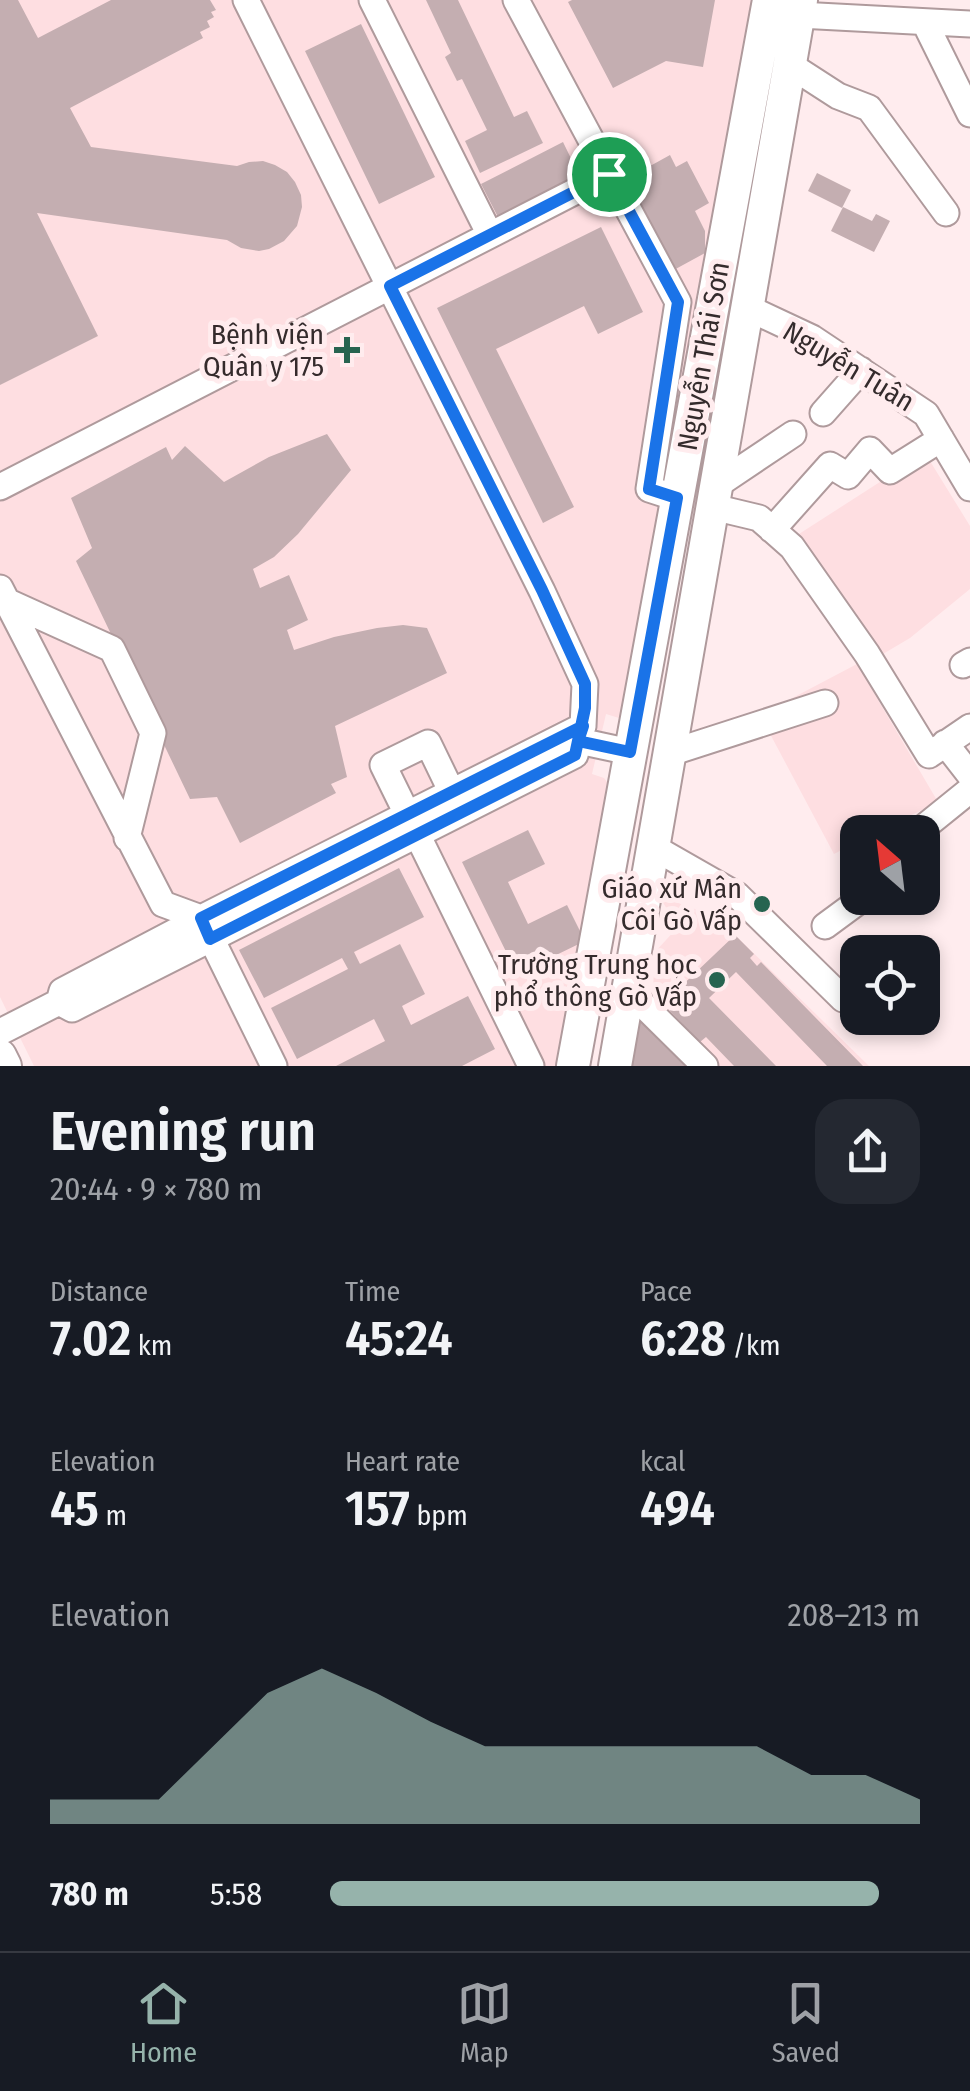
<!DOCTYPE html>
<meta charset="utf-8">
<style>
body{margin:0;font-family:"Fira Sans Condensed",sans-serif;background:#242831;color:#f1f3f6;height:100vh;display:flex;flex-direction:column;font-size:38px;white-space:nowrap}
*{box-sizing:border-box;margin:0}
p{font-size:32px;color:#9ea1a6}
.icon{flex:none;width:55px;height:55px;fill:none;stroke:currentColor;stroke-width:2;stroke-linecap:round;stroke-linejoin:round}
.map{position:relative;height:1066px;overflow:hidden}
.panel{display:flex;flex-direction:column;background:#171b24;flex:1}
.panel>*{flex:none}
.needle{width:65px;rotate:332deg}
.controls{position:absolute;left:840px;top:815px;display:grid;gap:20px}
.controls a{display:grid;place-items:center;width:100px;height:100px;border-radius:20px;background:#171b24;box-shadow:0 5px 15px #0003;font-size:50px}
.pin{position:absolute;display:grid;place-items:center;width:85px;height:85px;color:#fff;margin:-42px;border:5px solid #fff;border-radius:50%;box-shadow:0 2px 10px #0007}
.round{display:grid;place-items:center;flex:none;width:105px;height:105px;border-radius:30px;background:#242831}
.overview{display:flex;align-items:center;justify-content:space-between;height:170px;padding:0 50px}
h1{font-size:55px;font-weight:600;line-height:75px}
.metrics{display:grid;grid-template-columns:repeat(3,1fr);gap:15px;height:170px;padding:10px 50px}
.metrics div{display:grid;align-content:center}
.metrics b{font-size:50px;font-weight:600}
.metrics small{font-size:28px;font-weight:400}
.metrics p{font-size:28px}
.chart{height:280px;padding:20px 50px}
.chart p{display:flex;justify-content:space-between}
.chart svg{width:100%;height:180px;margin-top:10px;fill:#96b3ab;opacity:.7}
ul{padding:0 50px;list-style:none;font-size:32px}
li{display:grid;grid-template-columns:160px 120px 1fr;align-items:center;height:75px}
li i{height:25px;border-radius:12px;background:#96b3ab}
.dock{display:flex;justify-content:space-around;align-items:center;height:140px;border-top:2px solid #363941;background:#171b24;font-size:28px;color:#9ea1a6}
.dock a{display:grid;justify-items:center;gap:5px}
.dock .on{color:#96b3ab}
.map>svg:first-child{display:block}
.built{fill:#fedee1}
.building{fill:#c4aeb1}
.lines{fill:none;stroke-linecap:round;stroke-linejoin:round}
.minor-casing{stroke:#af9a9c;stroke-width:29}
.major-casing{stroke:#af9a9c;stroke-width:36}
.minor{stroke:#fff;stroke-width:25}
.major{stroke:#fff;stroke-width:32}
.route-casing{stroke:#fff;stroke-width:20}
.route{stroke:#1a73e8;stroke-width:12}
.poi-dot{fill:#276450;stroke:#ffecee;stroke-width:4}
.labels{text-anchor:middle;stroke-width:10;stroke-linejoin:round;paint-order:stroke}
.poi-label{font-size:28px;fill:#342b2c;stroke:#ffecee;text-anchor:end}
.street-label{font-size:28px;fill:#342b2c;stroke:#ffecee}
</style>
<div class="map">
<svg width="970" height="1066" viewBox="0 0 970 1066">
<rect width="100%" height="100%" fill="#ffecee"/>
<path class="built" d="M0,0H757L630,712L619,718L606,714L592,774L604,778L614,791L566,1066H34L0,997Z
M925,453L970,526V589L910,638L866,664L785,543Z
M857,664L938,802L877,832H858L857,842L834,854L760,715Z
M659,896L703,912L735,935L869,1066H713L653,1006L654,953L678,927Z"/>
<path class="building" d="M0,0H18L38,38L111,0H210L216,10L211,12L214,17L207,21L210,27L200,32L203,38L70,108L91,147L237,166L249,162L263,161L275,165L287,172L295,182L301,195L302,207L297,226L284,241L269,249L259,251L241,248L227,240L37,213L98,336L0,385Z
M426,0H458L514,117L527,111L543,143L480,173L465,141L487,130L462,79L457,81L445,57L451,53Z
M572,0H715L703,67L666,61L613,88L568,2Z
M361,24L435,177L379,204L305,51Z
M563,142L581,179L500,221L481,184Z
M670,155L676,167L687,161L709,203L695,211L705,231V253L672,271L623,181Z
M817,173L851,190L842,208L808,191Z
M843,207L872,221L876,214L890,221L874,252L831,231Z
M601,227L643,312L598,334L584,306L496,349L574,507L543,523L437,308Z
M327,434L351,470L298,534L274,557L253,569L260,588L289,575L308,620L287,630L294,650L334,637L377,628L403,625L427,628L447,673L335,726L347,777L331,784L336,793L240,843L217,797L190,799L76,561L92,548L71,498L166,447L172,460L185,446L224,482L269,457Z
M528,830L545,864L508,882L528,924L567,905L585,941L517,974L462,862Z
M399,868L424,917L354,952L360,964L400,944L425,994L402,1006L411,1025L468,996L495,1049L462,1066H336L385,1041L374,1019L297,1059L271,1008L348,969L342,958L264,998L239,950Z
M735,935L754,954L750,958L757,966L761,962L863,1066H827L736,972L709,998L776,1066H734L706,1037L700,1042L670,1011L672,995Z
M638,1017L688,1066H629Z"/>
<g class="lines">
<g class="minor-casing">
<path id="minor" d="M372,0L490,235
M516,0L678,302L649,489L677,498
M799,15L970,24
M925,23L970,114
M790,65L838,96L869,108L946,213
M748,308L812,338L926,414L970,488
M823,413L861,370
M717,485L793,434
M0,487L609,174
M713,507L759,518L792,547L867,654L929,755L970,727
M772,530L830,465L848,476L870,450L890,471L941,439
M0,588L163,904L201,918L274,1066
M6,601L112,649L153,733L127,838
M963,665L970,661
M579,741L630,752
M945,743L970,775
M670,753L825,703
M459,807L428,743L383,765L531,1066
M918,832L970,790
M653,847L737,895L843,999
M825,926L863,898
M628,990L705,1066
M59,1002L72,1009L575,755L583,726
M0,1032L59,1002L62,991L201,918L583,726L585,684L542,591L246,0"/>
</g>
<g class="major-casing">
<path id="major" d="M0,1056L5,1066
M573,1066L769,0
M615,1066L801,0"/>
</g>
<use href="#minor" class="minor"/>
<use href="#major" class="major"/>
</g>
<g class="lines">
<g class="route-casing">
<path id="route" d="M609,174L678,302L649,489L677,498L630,752L578,741L583,726L201,918L210,939L575,755L585,708V684L542,590L390,286L609,174"/>
</g>
<use href="#route" class="route"/>
</g>
<g class="poi-dot">
<path d="M342 335h10v10h10v10h-10v10h-10v-10h-10v-10h10z"/>
<circle cx="762" cy="904" r="10"/>
<circle cx="717" cy="980" r="10"/>
</g>
<g class="labels">
<g class="poi-label">
<text x="324" y="344">Bệnh viện<tspan x="324" dy="32">Quân y 175</tspan></text>
<text x="742" y="898">Giáo xứ Mân<tspan x="742" dy="32">Côi Gò Vấp</tspan></text>
<text x="697" y="974">Trường Trung học<tspan x="697" dy="32">phổ thông Gò Vấp</tspan></text>
</g>
<g class="street-label">
<text transform="translate(703 356) rotate(-80)" y="10">Nguyễn Thái Sơn</text>
<text transform="translate(849 366) rotate(31)" y="10">Nguyễn Tuân</text>
</g>
</g>
</svg>
<div class="controls">
<a><svg class="needle" viewBox="-14 -14 28 28"><path d="M0-13l5 13h-10z" fill="#e53935"/><path d="M0 13l5-13h-10z" fill="#9ea1a6"/></svg></a>
<a><svg class="icon" aria-label="locate" viewBox="0 0 24 24"><circle cx="12" cy="12" r="6"/><path d="M12 2v4M12 18v4M2 12h4M18 12h4"/></svg></a>
</div>
<div class="pin" style="left:609px;top:174px;background:#1e9e55"><svg class="icon" aria-label="arrive" viewBox="0 0 24 24"><path d="M6 21V4h12l-3 4 3 4H6"/></svg></div>
</div>
<section class="panel">
<div class="overview"><div><h1>Evening run</h1><p>20:44 · 9 × 780 m</p></div><a class="round"><svg class="icon" aria-label="share" viewBox="0 0 24 24"><path d="M12 15V3M7 8l5-5 5 5M5 13v7h14v-7"/></svg></a></div>
<div class="metrics">
<div><p>Distance</p><b>7.02<small> km</small></b></div>
<div><p>Time</p><b>45:24</b></div>
<div><p>Pace</p><b>6:28<small> /km</small></b></div>
</div>
<div class="metrics">
<div><p>Elevation</p><b>45<small> m</small></b></div>
<div><p>Heart rate</p><b>157<small> bpm</small></b></div>
<div><p>kcal</p><b>494</b></div>
</div>
<div class="chart"><p><span>Elevation</span>208–213 m</p>
<svg viewBox="0 0 160 44" preserveAspectRatio="none"><path d="M0 44V38L10 38L20 38L30 25L40 12L50 6L60 12L70 19L80 25L90 25L100 25L110 25L120 25L130 25L140 32L150 32L160 38V44z"/></svg>
</div>
<ul>
<li><b>780 m</b>5:58<i style="width:93%"></i></li>
</ul>
</section>
<nav class="dock">
<a class="on"><svg class="icon" aria-label="home" viewBox="0 0 24 24"><path d="M3 11l9-7 9 7M6 9v11h12V9"/></svg>Home</a>
<a><svg class="icon" aria-label="map" viewBox="0 0 24 24"><path d="M3 6l6-2 6 2 6-2v14l-6 2-6-2-6 2zM9 4v14M15 6v14"/></svg>Map</a>
<a><svg class="icon" aria-label="saved" viewBox="0 0 24 24"><path d="M7 4h10v16l-5-4-5 4z"/></svg>Saved</a>
</nav>
